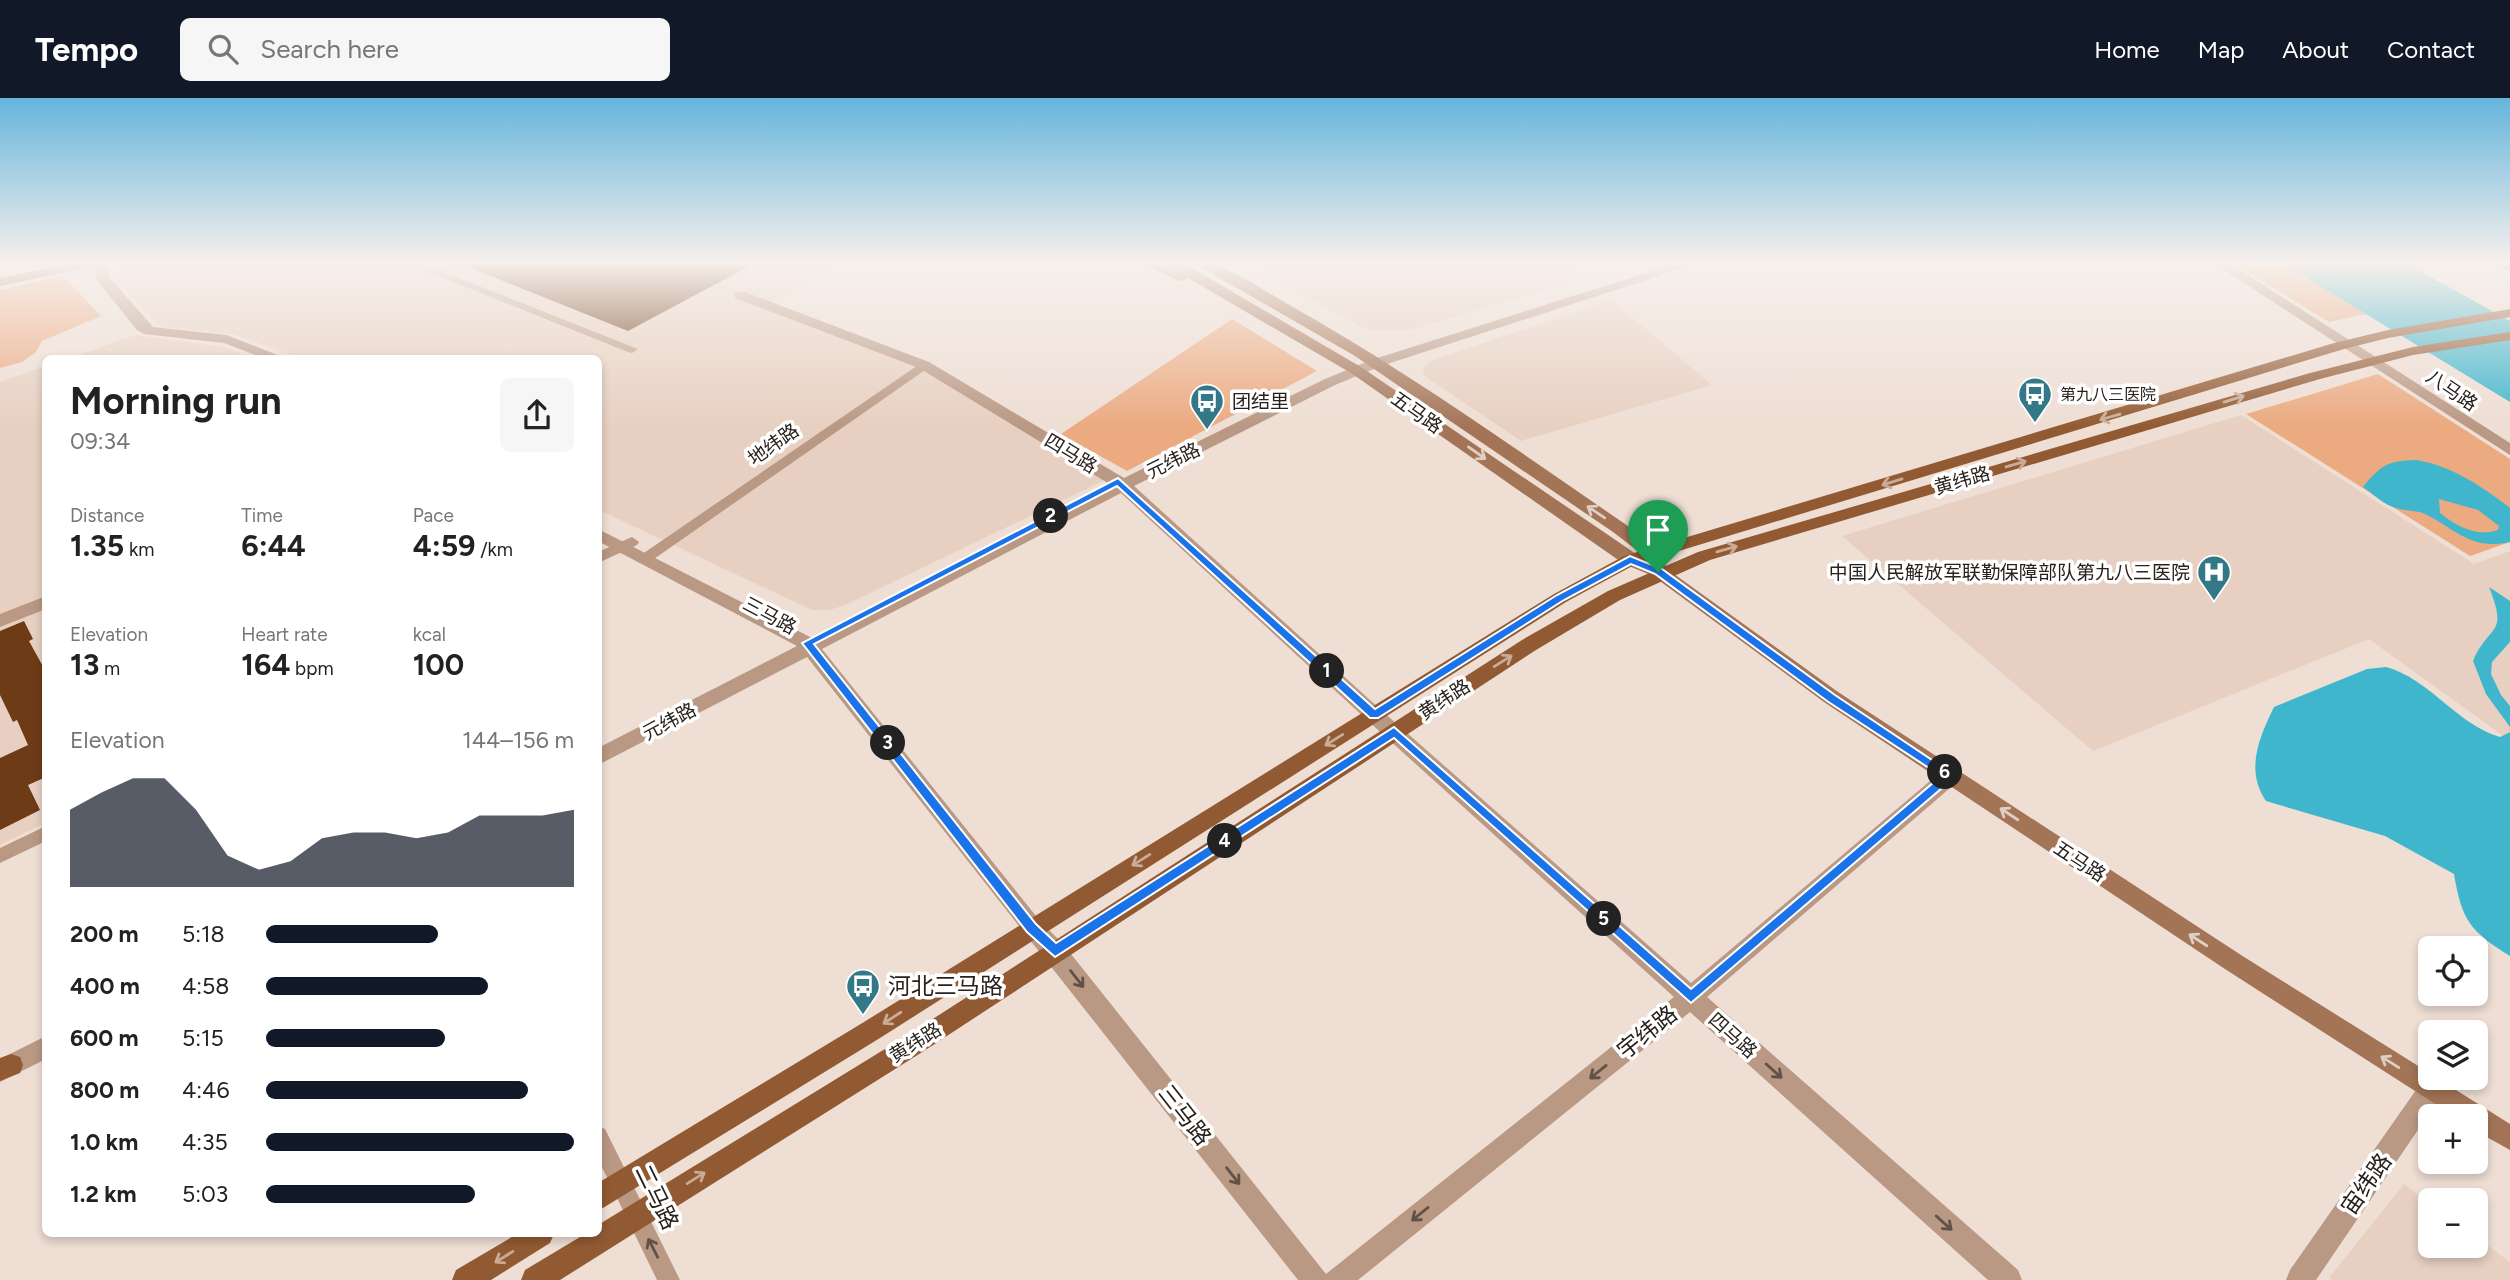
<!DOCTYPE html>
<meta charset="utf-8">
<style>
body{margin:0;font-family:Figtree,"Noto Sans SC",sans-serif;background:#f6f6f6;color:#222;height:100vh;display:flex;flex-direction:column;font-size:26px;white-space:nowrap}
*{box-sizing:border-box;margin:0}
p{font-size:23px;color:#767676}
.icon{flex:none;width:38px;height:38px;fill:none;stroke:currentColor;stroke-width:2;stroke-linecap:round;stroke-linejoin:round}
.map{position:relative;flex:1;overflow:hidden}
.drawer{position:absolute;left:42px;top:257px;width:560px;height:882px;display:flex;flex-direction:column;background:#fff;border-radius:10px;box-shadow:0 4px 10px #0003}
.drawer>*{flex:none}
.tools{position:absolute;left:2418px;top:838px;display:grid;gap:14px}
.tools a{display:grid;place-items:center;width:70px;height:70px;border-radius:10px;background:#fff;box-shadow:0 4px 10px #0003;font-size:35px}
.pin{position:absolute;display:grid;place-items:center;width:60px;height:60px;color:#fff;margin:-72px -30px;border-radius:50% 50% 50% 0;rotate:-45deg;box-shadow:0 0 7px #0007}
.pin .icon{rotate:45deg}
.km{position:absolute;width:35px;height:35px;margin:-18px;border-radius:50%;background:#222;color:#fff;font-size:19px;line-height:35px;text-align:center}
.round{display:grid;place-items:center;flex:none;width:74px;height:74px;border-radius:10px;background:#f6f6f6}
.overview{display:flex;align-items:center;justify-content:space-between;height:119px;padding:0 28px}
h1{font-size:38px;font-weight:700;line-height:52px}
.metrics{display:grid;grid-template-columns:repeat(3,1fr);gap:10px;height:119px;padding:7px 28px}
.metrics div{display:grid;align-content:center}
.metrics b{font-size:30px;font-weight:700}
.metrics small{font-size:19px;font-weight:400}
.metrics p{font-size:19px}
.chart{height:196px;padding:14px 28px}
.chart p{display:flex;justify-content:space-between}
.chart svg{width:100%;height:126px;margin-top:7px;fill:#111827;opacity:.7}
ul{padding:0 28px;list-style:none;font-size:23px}
li{display:grid;grid-template-columns:112px 84px 1fr;align-items:center;height:52px}
li i{height:18px;border-radius:9px;background:#111827}
header{display:flex;align-items:center;gap:42px;box-sizing:border-box;height:98px;padding:0 35px;background:#111827;color:#fff}
header strong{font-size:33px}
nav{display:flex;gap:38px;margin-inline-start:auto;font-size:24px}
.search{width:490px;height:63px;background:#f6f6f6;display:flex;align-items:center;gap:18px;box-sizing:border-box;padding:0 24px;border-radius:10px;color:#767676;font-size:26px}
.map>svg:first-child{display:block}
.built{fill:#e7d0c1}
.green{fill:#ebaa80}
.water{fill:#40b6cd;fill-rule:evenodd}
.building{fill:#6d3b15}
.lines{fill:none;stroke-linecap:round;stroke-linejoin:round}
.minor{fill:#b99884;fill-rule:evenodd}
.tertiary{fill:#b99884;fill-rule:evenodd}
.secondary{fill:#a37456;fill-rule:evenodd}
.primary{fill:#925a32;fill-rule:evenodd}
.trunk{fill:#8a4e1e;fill-rule:evenodd}
.oneway{stroke:#c8ac98}
.oneway2{stroke:#dfcec4}
.oneway3{stroke:#625147}
.route{fill:#1a73e8;stroke:#fff;stroke-width:2;fill-rule:evenodd}
.labels{text-anchor:middle;stroke-width:7;stroke-linejoin:round;paint-order:stroke}
.far-poi-label{font-size:16px;fill:#28221e;stroke:#fff;text-anchor:start}
.street-label{font-size:19px;fill:#28221e;stroke:#fff}
.poi-label{font-size:19px;fill:#28221e;stroke:#fff;text-anchor:start}
.near-poi-label{font-size:23px;fill:#28221e;stroke:#fff;text-anchor:start}
.near-street-label{font-size:23px;fill:#28221e;stroke:#fff}
</style>
<header>
<strong>Tempo</strong>
<div class="search"><svg class="icon" aria-label="search" viewBox="0 0 24 24"><circle cx="10" cy="10" r="6"/><path d="M15 15l6 6"/></svg>Search here</div>
<nav><a>Home</a><a>Map</a><a>About</a><a>Contact</a></nav>
</header>
<div class="map">
<svg width="2510" height="1182" viewBox="0 0 2510 1182">
<rect width="100%" height="100%" fill="#eeded4"/>
<path class="built" d="M135,163H848L771,205L915,267L1105,382L843,508L829,512H812L599,412L598,261H303L233,236L160,229L113,178L114,172L122,167Z
M1273,163H1570L1590,178L1414,231L1379,233L1361,229L1259,171Z
M1612,202L1712,287L1521,343L1423,277L1424,269L1433,262Z
M135,237L225,249L254,261H67Z
M45,268V725L0,747V284Z
M2241,317L2474,466L2510,453V643L2369,541L2093,653L1842,438Z
M2404,1086L2431,1106V1148H2476V1139L2510,1164V1182H2332L2329,1180Z"/>
<path class="green" d="M2230,163H2279L2366,216L2329,224Z
M63,178L101,218L42,243L36,254L22,264L0,270V192Z
M1232,221L1317,273L1127,373L1061,336Z
M2378,276L2510,361V444L2470,458L2246,316Z"/>
<path class="water" d="M2279,163H2402L2510,223V304Z
M2416,362C2450,367 2483,389 2510,410V444C2470,453 2455,430 2423,415C2414,412 2405,413 2396,410C2384,407 2373,396 2363,389C2381,367 2387,363 2416,362ZM2439,401L2478,412L2499,428L2498,432C2477,439 2457,429 2440,415Z
M2489,489L2510,503V544L2492,564L2491,576L2501,597L2510,608V629L2486,596L2473,563C2489,525 2509,539 2489,489Z
M2386,569C2430,581 2456,626 2500,639L2510,634V858C2470,833 2462,823 2454,776L2385,738L2266,703C2245,672 2259,640 2274,609L2367,571Z"/>
<path class="building" d="M453,163H759L628,233Z
M24,523L33,541L29,543L46,574V679L28,687L40,712L0,732V660L28,647L17,622L13,624L0,597V533Z"/>
<g class="lines">
<path class="minor" d="M401,163H416L638,251L632,255L628,254Z
M924,263L930,267L928,270L651,463H641L639,460L641,457Z
M632,439L639,444L637,447L598,465V454Z
M46,728V743L0,765V750Z
M598,1028L605,1031L680,1182H657L598,1061Z"/>
<path class="tertiary" d="M94,163H108L110,180L153,229L226,237L288,261H266L224,245L144,236L137,232L96,181Z
M1684,163H1705L1381,268L1335,287L1134,388L1381,612L1691,885L1943,672L1950,670L1957,672L1960,678L1957,684L1707,899L2018,1172L2022,1182H1988L1690,914L1358,1182H1298L807,559L598,667V650L797,548L598,443V431L812,540L1111,387L919,270L735,200V194H745L929,264L1124,380L1325,281L1371,262ZM1121,395L1367,622L1674,899L1326,1176L1063,846L1040,823L822,551Z
M2210,163H2226L2510,345V357Z
M46,498V511L0,529V516Z
M46,938V961L0,984V961Z
M2431,979L2441,982L2444,990L2441,998L2316,1182H2286L2290,1172L2423,982Z"/>
<path class="secondary" d="M80,163H107L100,167L0,188V180Z
M1137,163H1156L1172,170L1163,163H1180L1361,269L1645,462L1643,457L1613,434L1355,258L1190,163C1224,163 1257,189 1286,205C1404,271 1514,350 1625,426L1657,450L1667,471L1838,594L2241,857L2431,976V980H2437L2510,1026V1052L2476,1033V1018H2454L2225,871L1824,604L1653,478L1624,466L1351,275L1188,180L1182,183L1177,182Z"/>
<path class="primary" d="M2510,211V219L2388,240L2344,251L1636,466L1566,504L880,940L598,1113V1085L864,924L1554,496L1624,458L2334,245L2388,232Z
M2510,234V242L2413,257L2320,281L1710,462L1620,502L1536,552L927,951L560,1182H521L525,1172L585,1136H598V1127L911,935L1522,542L1608,493L1698,454L2310,275L2413,249Z
M11,956L20,959L23,967L20,975L0,983V960Z
M517,1136H554L550,1145L491,1182H452L456,1172Z"/>
<path class="trunk" d="M2490,163L2510,165V174Z"/>
</g>
<defs><path id="oneway-shaft" d="M-6 0H5M1.5-3L5.5 0L1.5 3" fill="none" stroke-width="1.6" stroke-linecap="round" stroke-linejoin="round" transform="scale(1.75)"/></defs>
<g class="oneway">
<use href="#oneway-shaft" transform="translate(2234 301) rotate(-17)"/>
<use href="#oneway-shaft" transform="translate(2110 319) rotate(164)"/>
<use href="#oneway-shaft" transform="translate(2016 366) rotate(-16)"/>
<use href="#oneway-shaft" transform="translate(1892 384) rotate(163)"/>
<use href="#oneway-shaft" transform="translate(1727 451) rotate(-16)"/>
<use href="#oneway-shaft" transform="translate(1503 563) rotate(-32)"/>
<use href="#oneway-shaft" transform="translate(1334 642) rotate(148)"/>
<use href="#oneway-shaft" transform="translate(1141 762) rotate(148)"/>
<use href="#oneway-shaft" transform="translate(892 920) rotate(147)"/>
<use href="#oneway-shaft" transform="translate(696 1080) rotate(-32)"/>
<use href="#oneway-shaft" transform="translate(504 1159) rotate(148)"/>
</g>
<g class="oneway2">
<use href="#oneway-shaft" transform="translate(1477 355) rotate(35)"/>
<use href="#oneway-shaft" transform="translate(1596 414) rotate(-146)"/>
<use href="#oneway-shaft" transform="translate(2009 716) rotate(-147)"/>
<use href="#oneway-shaft" transform="translate(2198 842) rotate(-147)"/>
<use href="#oneway-shaft" transform="translate(2390 964) rotate(-148)"/>
</g>
<g class="oneway3">
<use href="#oneway-shaft" transform="translate(1077 881) rotate(52)"/>
<use href="#oneway-shaft" transform="translate(1774 973) rotate(42)"/>
<use href="#oneway-shaft" transform="translate(1598 974) rotate(141)"/>
<use href="#oneway-shaft" transform="translate(1233 1078) rotate(52)"/>
<use href="#oneway-shaft" transform="translate(1420 1116) rotate(141)"/>
<use href="#oneway-shaft" transform="translate(1944 1125) rotate(42)"/>
<use href="#oneway-shaft" transform="translate(653 1150) rotate(-117)"/>
</g>
<linearGradient id="sky" x2="0" y2="1"><stop stop-color="#65b5dd"/><stop offset="0.5" stop-color="#f7f0ec"/><stop offset="1" stop-color="#f7f0ec" stop-opacity="0"/></linearGradient>
<rect width="2510" height="329" fill="url(#sky)"/>
<path class="route" d="M1118,380L1375,611L1557,497L1630,458L1662,471L1835,597L1956,678L1691,905L1394,640L1055,859L1027,834L802,545ZM1117,388L1370,620H1378L1564,502L1631,466L1655,476L1827,603L1941,678L1691,891L1394,629L1056,845L1036,826L814,546Z"/>
<defs>
<g id="bus-pin" transform="scale(1.75)"><path d="M0 17L-7.5 6A9.5 9.5 0 1 1 7.5 6Z" fill="#337886" stroke="#fff"/><path d="M-5-6H5V4H4V6H2V4H-2V6H-4V4H-5ZM-3.5-4V0h7V-4ZM-3.5 1.2v1.5H-2V1.2ZM2 1.2v1.5H3.5V1.2Z" fill="#fff"/></g>
<g id="hospital-pin" transform="scale(1.75)"><path d="M0 17L-7.5 6A9.5 9.5 0 1 1 7.5 6Z" fill="#337886" stroke="#fff"/><path d="M-5-5h3v3.5h4V-5h3V5h-3V1.5h-4V5h-3Z" fill="#fff"/></g>
</defs>
<g fill-rule="evenodd">
<use href="#bus-pin" x="2035" y="296"/>
<use href="#bus-pin" x="1207" y="303"/>
<use href="#hospital-pin" x="2214" y="474"/>
<use href="#bus-pin" x="863" y="888"/>
</g>
<g class="labels">
<g class="far-poi-label">
<text x="2060" y="302">第九八三医院</text>
</g>
<g class="street-label">
<text transform="translate(2452 292) rotate(34)" y="7">八马路</text>
<text transform="translate(1417 314) rotate(35)" y="7">五马路</text>
<text transform="translate(773 346) rotate(-35)" y="7">地纬路</text>
<text transform="translate(1071 355) rotate(31)" y="7">四马路</text>
<text transform="translate(1173 362) rotate(-26)" y="7">元纬路</text>
<text transform="translate(1962 382) rotate(-16)" y="7">黄纬路</text>
<text transform="translate(770 517) rotate(28)" y="7">三马路</text>
<text transform="translate(1444 601) rotate(-33)" y="7">黄纬路</text>
<text transform="translate(669 623) rotate(-28)" y="7">元纬路</text>
<text transform="translate(2080 763) rotate(33)" y="7">五马路</text>
<text transform="translate(1733 937) rotate(42)" y="7">四马路</text>
<text transform="translate(915 944) rotate(-32)" y="7">黄纬路</text>
</g>
<g class="poi-label">
<text x="1232" y="310">团结里</text>
<text x="2190" y="481" text-anchor="end">中国人民解放军联勤保障部队第九八三医院</text>
</g>
<g class="near-poi-label">
<text x="888" y="896">河北三马路</text>
</g>
<g class="near-street-label">
<text transform="translate(1647 934) rotate(-39)" y="8">宇纬路</text>
<text transform="translate(1185 1017) rotate(52)" y="8">三马路</text>
<text transform="translate(2366 1086) rotate(-55)" y="8">宙纬路</text>
<text transform="translate(657 1099) rotate(64)" y="8">二马路</text>
</g>
</g>
</svg>
<div class="tools">
<a><svg class="icon" aria-label="locate" viewBox="0 0 24 24"><circle cx="12" cy="12" r="6"/><path d="M12 2v4M12 18v4M2 12h4M18 12h4"/></svg></a>
<a><svg class="icon" aria-label="layers" viewBox="0 0 24 24"><path d="M12 4l9 5-9 5-9-5zM3 14l9 5 9-5"/></svg></a>
<a>+</a>
<a>−</a>
</div>
<div class="pin" style="left:1658px;top:474px;background:#1e9e55"><svg class="icon" aria-label="arrive" viewBox="0 0 24 24"><path d="M6 21V4h12l-3 4 3 4H6"/></svg></div>
<b class="km" style="left:1327px;top:573px">1</b>
<b class="km" style="left:1051px;top:418px">2</b>
<b class="km" style="left:888px;top:645px">3</b>
<b class="km" style="left:1225px;top:743px">4</b>
<b class="km" style="left:1604px;top:821px">5</b>
<b class="km" style="left:1945px;top:674px">6</b>
<section class="drawer">
<div class="overview"><div><h1>Morning run</h1><p>09:34</p></div><a class="round"><svg class="icon" aria-label="share" viewBox="0 0 24 24"><path d="M12 15V3M7 8l5-5 5 5M5 13v7h14v-7"/></svg></a></div>
<div class="metrics">
<div><p>Distance</p><b>1.35<small> km</small></b></div>
<div><p>Time</p><b>6:44</b></div>
<div><p>Pace</p><b>4:59<small> /km</small></b></div>
</div>
<div class="metrics">
<div><p>Elevation</p><b>13<small> m</small></b></div>
<div><p>Heart rate</p><b>164<small> bpm</small></b></div>
<div><p>kcal</p><b>100</b></div>
</div>
<div class="chart"><p><span>Elevation</span>144–156 m</p>
<svg viewBox="0 0 160 44" preserveAspectRatio="none"><path d="M0 44V17L10 11L20 6L30 6L40 17L50 33L60 38L70 35L80 27L90 25L100 25L110 27L120 25L130 19L140 19L150 19L160 17V44z"/></svg>
</div>
<ul>
<li><b>200 m</b>5:18<i style="width:56%"></i></li>
<li><b>400 m</b>4:58<i style="width:72%"></i></li>
<li><b>600 m</b>5:15<i style="width:58%"></i></li>
<li><b>800 m</b>4:46<i style="width:85%"></i></li>
<li><b>1.0 km</b>4:35<i style="width:100%"></i></li>
<li><b>1.2 km</b>5:03<i style="width:68%"></i></li>
</ul>
</section>
</div>
